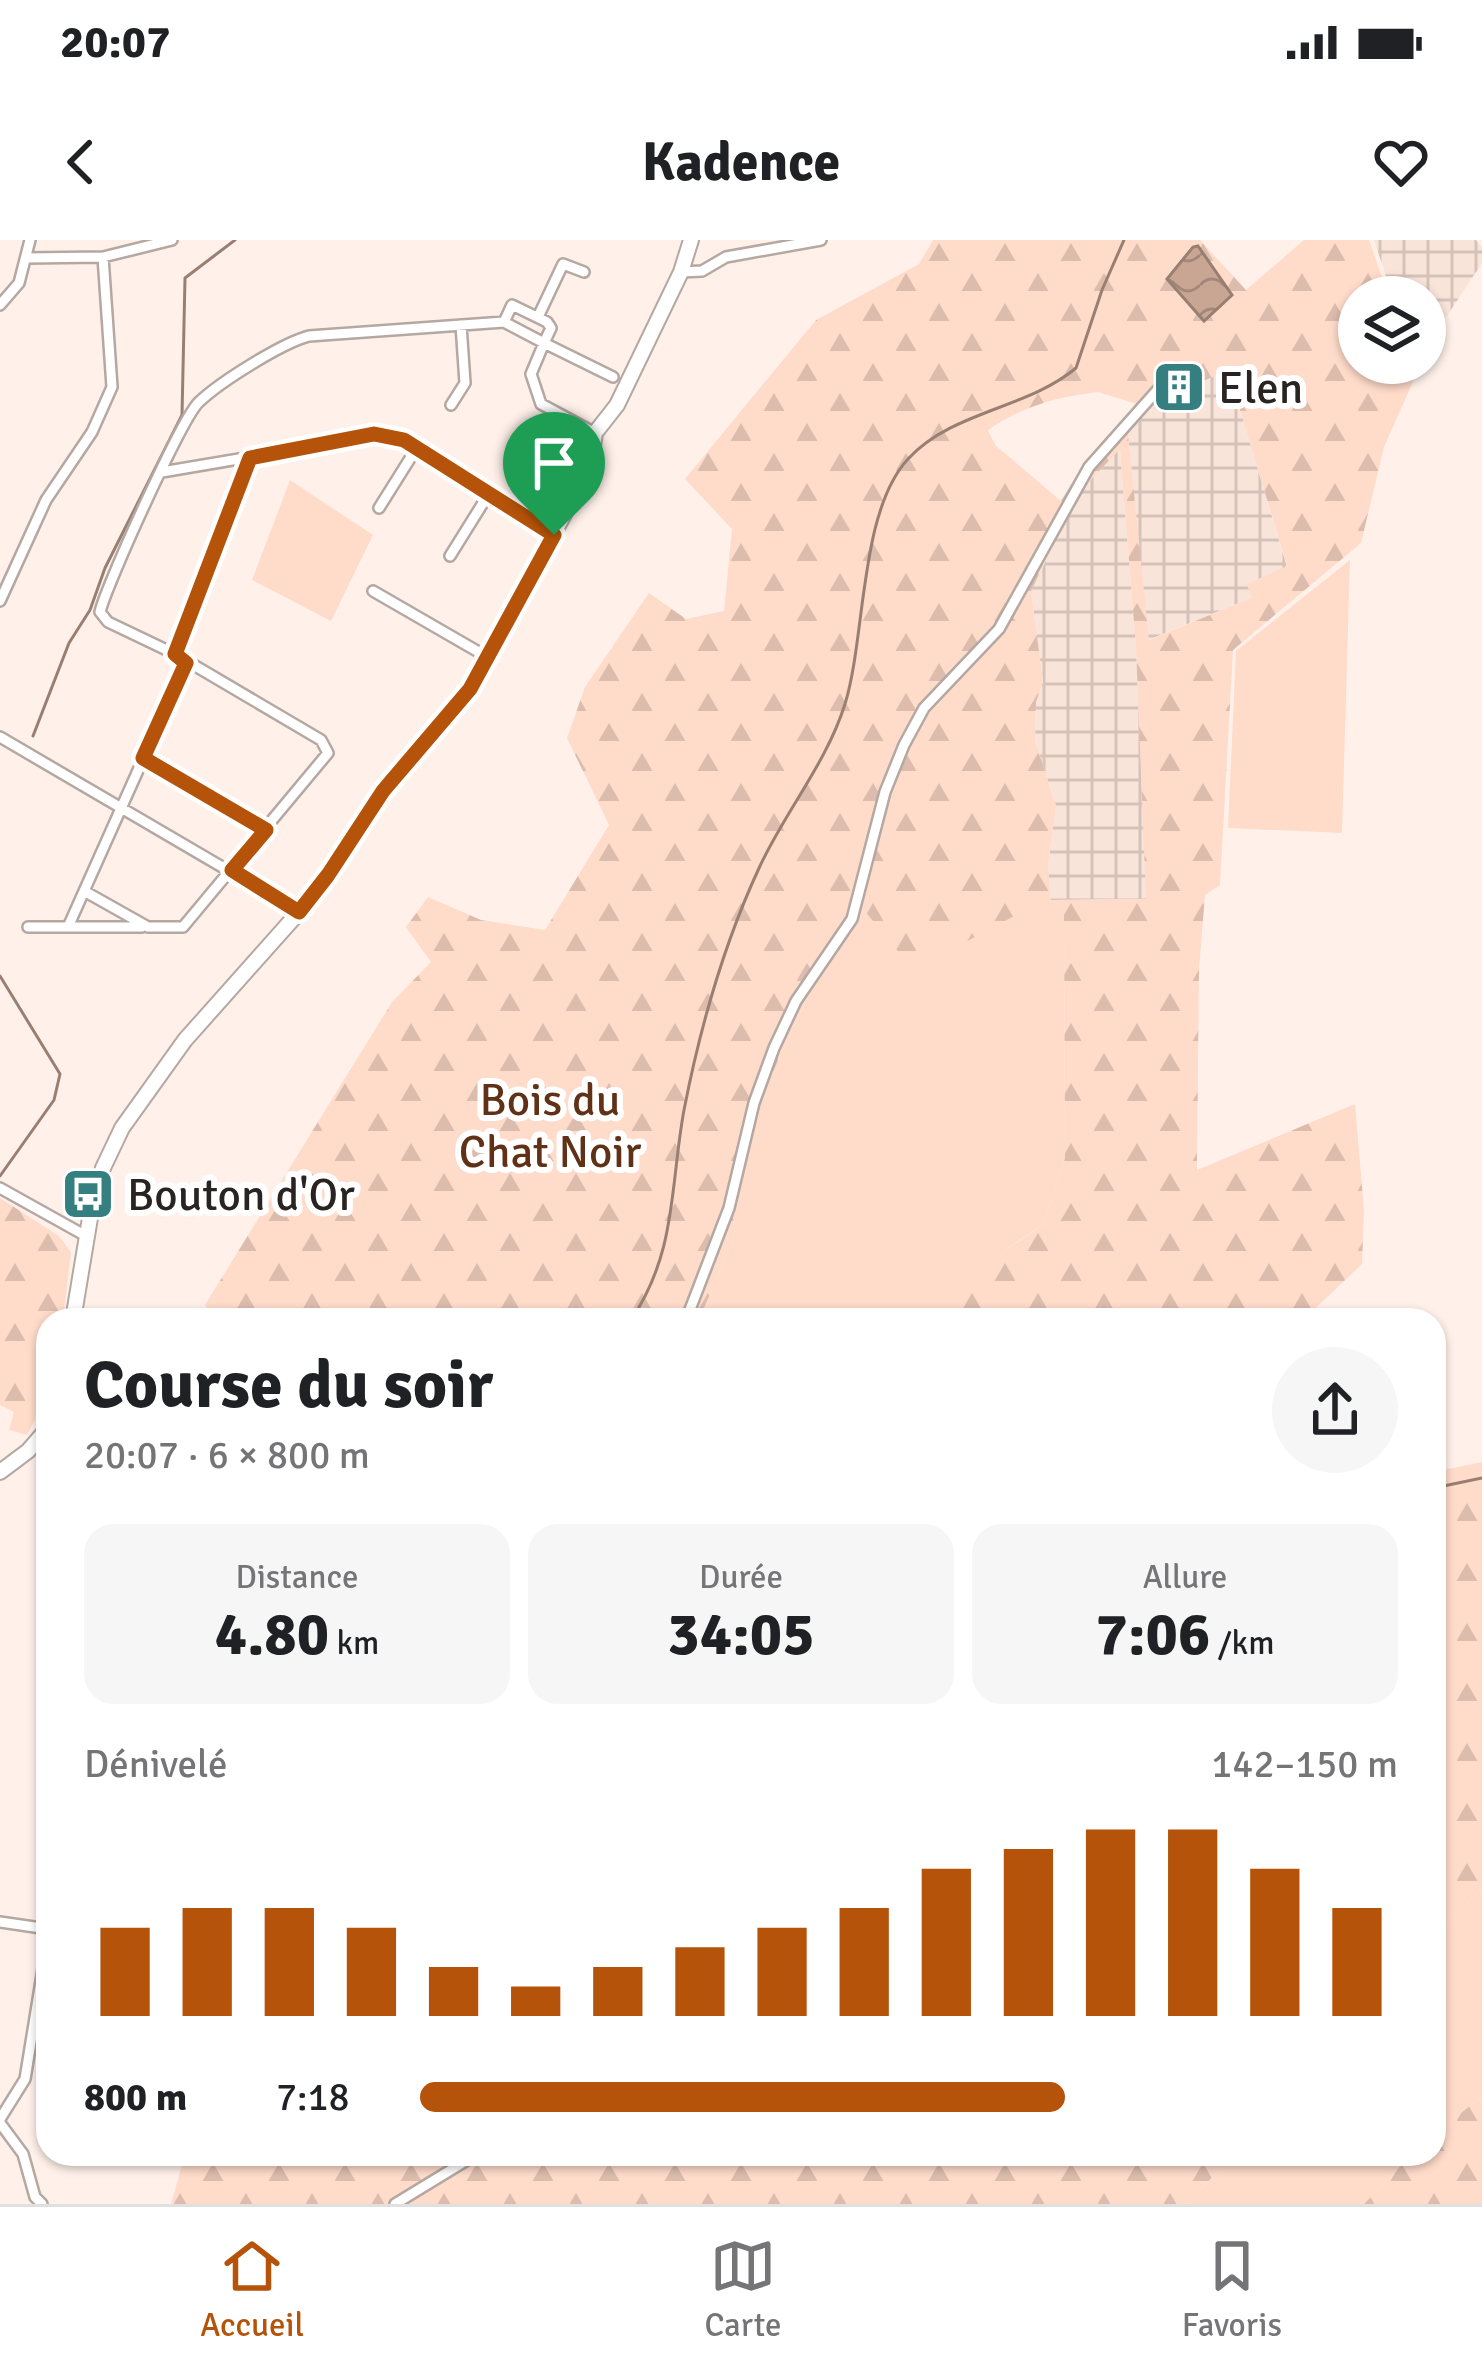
<!DOCTYPE html>
<html lang="fr">
<meta charset="utf-8">
<style>
body{margin:0;font-family:Signika,sans-serif;background:#f6f6f6;color:#202124;height:100vh;display:flex;flex-direction:column;font-size:45px;white-space:nowrap}
*{box-sizing:border-box;margin:0}
p{font-size:39px;color:#757577}
.icon{flex:none;width:66px;height:66px;fill:none;stroke:currentColor;stroke-width:2;stroke-linecap:round;stroke-linejoin:round}
.map{position:relative;flex:1;overflow:hidden}
.drawer{position:absolute;left:36px;top:1068px;width:1410px;height:858px;display:flex;flex-direction:column;background:#fff;border-radius:36px;box-shadow:0 3px 9px #0004}
.drawer>*{flex:none}
.controls{position:absolute;left:1338px;top:36px;display:grid;gap:24px}
.controls a{display:grid;place-items:center;width:108px;height:108px;border-radius:50%;background:#fff;box-shadow:0 3px 9px #0004;font-size:60px}
.pin{position:absolute;display:grid;place-items:center;width:102px;height:102px;color:#fff;margin:-123px -51px;border-radius:50% 50% 50% 0;rotate:-45deg;box-shadow:0 0 12px #0007}
.pin .icon{rotate:45deg}
.round{display:grid;place-items:center;flex:none;width:126px;height:126px;border-radius:63px;background:#f6f6f6}
.summary{display:flex;align-items:center;justify-content:space-between;height:204px;padding:0 48px}
h1{font-size:66px;font-weight:700;line-height:90px}
.figures{display:grid;grid-template-columns:repeat(3,1fr);gap:18px;height:204px;padding:12px 48px}
.figures div{display:grid;align-content:center;border-radius:30px;background:#f6f6f6;text-align:center}
.figures b{font-size:60px;font-weight:700}
.figures small{font-size:33px;font-weight:400}
.figures p{font-size:33px}
.chart{height:336px;padding:24px 48px}
.chart p{display:flex;justify-content:space-between}
.chart svg{width:100%;height:216px;margin-top:12px;stroke:#b45309;stroke-width:6}
ul{padding:0 48px;list-style:none;font-size:39px}
li{display:grid;grid-template-columns:192px 144px 1fr;align-items:center;height:90px}
li i{height:30px;border-radius:15px;background:#b45309}
.status{display:flex;justify-content:space-between;align-items:center;height:84px;padding:0 60px;background:#fff;direction:ltr}
.status svg{height:33px;fill:currentColor}
header{display:flex;justify-content:space-between;align-items:center;height:156px;padding:0 48px;background:#fff;font-size:54px;font-weight:700}
.menu{display:flex;justify-content:space-around;align-items:center;height:168px;border-top:3px solid #e0e0e0;background:#fff;font-size:33px;color:#757577}
.menu a{display:grid;justify-items:center;gap:6px}
.menu .current{color:#b45309}
.map>svg:first-child{display:block}
.industrial{fill:url(#industrial-grid)}
.grass{fill:#ffdbca}
.forest{fill:url(#forest-firs);fill-rule:evenodd}
.water{fill:url(#water-waves);stroke:#997f72;stroke-width:3}
.lines{fill:none;stroke-linecap:round;stroke-linejoin:round}
.stream{stroke:#997f72;stroke-width:3}
.street-casing{stroke:#b5a8a2;stroke-width:14}
.secondary-casing{stroke:#b5a8a2;stroke-width:18}
.street{stroke:#fff;stroke-width:9}
.secondary{stroke:#fff;stroke-width:14}
.route-casing{stroke:#fff;stroke-width:24}
.route{stroke:#b45309;stroke-width:15}
.labels{text-anchor:middle;stroke-width:12;stroke-linejoin:round;paint-order:stroke}
.poi-label{font-size:45px;fill:#292422;stroke:#fff;text-anchor:start}
.park-label{font-size:45px;fill:#603117;stroke:#fff}
</style>
<div class="status"><b>20:07</b><svg viewBox="0 0 49 12"><path d="M0 12V9h3v3zM5 12V6h3v6zM10 12V3h3v9zM15 12V0h3v12zM26 1h20v11H26zM47 4h2v5h-2z"/></svg></div>
<header><svg class="icon" aria-label="back" viewBox="0 0 24 24"><path d="M15 5l-7 7 7 7"/></svg>Kadence<svg class="icon" aria-label="heart" viewBox="0 0 24 24"><path d="M12 20l-8-8c-3-5 5-10 8-4 3-6 11-1 8 4z"/></svg></header>
<div class="map">
<svg width="1482" height="1964" viewBox="0 0 1482 1964">
<defs>
<pattern id="industrial-grid" width="8" height="8" patternUnits="userSpaceOnUse" patternTransform="scale(3)"><rect width="8" height="8" fill="#f9e4d9"/><path d="M0 4h8M4 0v8" fill="none" stroke="#d5c3ba"/></pattern>
<pattern id="forest-firs" width="22" height="20" patternUnits="userSpaceOnUse" patternTransform="scale(3)"><rect width="22" height="20" fill="#ffdbca"/><path d="M5 1l3.5 6h-7zM16 11l3.5 6h-7z" fill="#dbbcad"/></pattern>
<pattern id="water-waves" width="16" height="10" patternUnits="userSpaceOnUse" patternTransform="scale(3)"><rect width="16" height="10" fill="#c9a694"/><path d="M0 5q4-4 8 0t8 0" fill="none" stroke="#a38778"/></pattern>
</defs>
<rect width="100%" height="100%" fill="#fff1ea"/>
<path class="industrial" d="M1374,0H1476L1482,7V23L1425,109V57H1393Z
M1228,129L1287,327L1248,344L1251,358L1148,400L1128,194L1166,149L1173,155Z
M1120,208L1136,407L1147,659L1051,660L1048,625L1056,566L1035,500L1036,462L1043,442L1031,351L1080,251Z"/>
<path class="grass" d="M290,240L373,295L331,381L252,340Z
M1350,320L1342,593L1228,588L1236,411Z
M864,669L914,729L1020,672L1064,671L1065,918L1044,984C1007,1007 966,1036 955,1080H699L734,998L733,967L761,858L807,758Z
M1482,1648V1856L1434,1895V1699Z
M1234,1914H1412L1364,1964H1187Z"/>
<path class="forest" d="M933,0H1200L1246,50L1304,0H1369L1389,57H1359V123H1411L1416,135L1384,207L1361,303L1233,410L1220,645L1205,655L1199,730L1197,930L1355,864L1364,970L1362,1024L1303,1080H955L961,1056L984,1025L1044,984L1065,918L1064,672L1020,673L913,730L864,670L807,758L761,858L742,929L743,943L733,967L734,998L699,1080H215L205,1065L392,762L431,722L406,687L428,657L481,680L545,690L609,585L567,498L585,447L649,353L686,379L724,371L732,289L685,239L816,80L919,24ZM1228,130L1287,326L1247,344L1251,358L1149,400L1128,194L1165,149L1172,155ZM1098,152L1137,164L1081,229L1061,261L995,205L988,190C1023,166 1056,157 1098,152ZM1120,209L1136,407L1146,659L1051,660L1048,625L1056,566L1035,500L1036,462L1043,442L1031,351L1080,251Z
M0,958L59,996L71,1012L63,1080H48V1155L27,1195L9,1190L14,1172L0,1165Z
M1482,1222V1648L1434,1699V1232Z
M1482,1856V1964H1364L1412,1914H1434V1895Z
M185,1914H1234L1187,1964H171Z"/>
<path class="water" d="M1198,6L1232,55L1204,81L1167,39L1193,7Z"/>
<g class="lines">
<path class="stream" d="M33,496L69,403L90,370L105,328L182,175L185,38L235,0
M0,736L60,834L54,860L0,936
M631,1080C677,1012 670,946 684,870C700,788 724,703 760,626C785,572 827,522 845,464C866,396 859,272 908,219C952,171 1027,169 1076,128L1102,50L1124,0
M1434,1248L1482,1238"/>
<g class="street-casing">
<path id="street" d="M26,18L103,17L172,0
M681,32L702,31L726,17L821,0
M0,65L19,43L30,0
M538,77L563,24L584,32
M504,82L512,65L547,82L551,88L544,103L613,137
M451,165L465,143L461,85
M162,232L386,194L404,200L554,295
M379,268L416,209
M450,316L488,255
M373,351L489,418
M0,361L46,260L92,192L112,147L103,17
M175,414L250,218
M0,497L299,672
M143,518L266,589
M84,651L148,687H183L328,513L321,500L175,414L108,382L100,372C106,346 182,178 199,162C220,142 282,103 309,96L504,82L544,103L531,134L541,164L595,193
M28,687H142
M68,687L186,423
M0,948L86,996
M686,1080L729,968L754,863L774,808L796,761L852,679L885,552L904,505L924,468L999,389L1089,227L1177,128
M0,1682L48,1689
M0,1879L25,1839L48,1698
M0,1883L23,1914L35,1957L42,1964
M395,1964L477,1914"/>
</g>
<g class="secondary-casing">
<path id="secondary" d="M73,1080L91,972L103,928L122,888L185,800L299,672L328,635L383,551L470,449L590,226L595,193L617,165L681,32L691,0
M0,1232L28,1211L48,1188"/>
</g>
<use href="#street" class="street"/>
<use href="#secondary" class="secondary"/>
</g>
<g class="lines">
<g class="route-casing">
<path id="route" d="M374,194L404,200L554,295L470,449L383,551L328,635L299,672L232,630L266,590L143,518L186,423L175,414L250,218Z"/>
</g>
<use href="#route" class="route"/>
</g>
<defs>
<g id="building-square" transform="scale(2.7)"><rect x="-9" y="-9" width="18" height="18" rx="4" fill="#367f81" stroke="#fff"/><path d="M-4-6H4V6H1V3H-1V6H-4ZM-2.5-4.3h1.7v1.8h-1.7ZM.8-4.3h1.7v1.8H.8ZM-2.5-1h1.7V.8h-1.7ZM.8-1h1.7V.8H.8Z" fill="#fff"/></g>
<g id="bus-square" transform="scale(2.7)"><rect x="-9" y="-9" width="18" height="18" rx="4" fill="#367f81" stroke="#fff"/><path d="M-5-6H5V4H4V6H2V4H-2V6H-4V4H-5ZM-3.5-4V0h7V-4ZM-3.5 1.2v1.5H-2V1.2ZM2 1.2v1.5H3.5V1.2Z" fill="#fff"/></g>
</defs>
<g fill-rule="evenodd">
<use href="#building-square" x="1179" y="147"/>
<use href="#bus-square" x="88" y="954"/>
</g>
<g class="labels">
<g class="poi-label">
<text x="1218" y="163">Elen</text>
<text x="127" y="970">Bouton d'Or</text>
</g>
<g class="park-label">
<text x="550" y="875">Bois du<tspan x="550" dy="52">Chat Noir</tspan></text>
</g>
</g>
</svg>
<div class="controls">
<a><svg class="icon" aria-label="layers" viewBox="0 0 24 24"><path d="M12 4l9 5-9 5-9-5zM3 14l9 5 9-5"/></svg></a>
</div>
<div class="pin" style="left:554px;top:295px;background:#1e9e55"><svg class="icon" aria-label="arrive" viewBox="0 0 24 24"><path d="M6 21V4h12l-3 4 3 4H6"/></svg></div>
<section class="drawer">
<div class="summary"><div><h1>Course du soir</h1><p>20:07 · 6 × 800 m</p></div><a class="round"><svg class="icon" aria-label="share" viewBox="0 0 24 24"><path d="M12 15V3M7 8l5-5 5 5M5 13v7h14v-7"/></svg></a></div>
<div class="figures">
<div><p>Distance</p><b>4.80<small> km</small></b></div>
<div><p>Durée</p><b>34:05</b></div>
<div><p>Allure</p><b>7:06<small> /km</small></b></div>
</div>
<div class="chart"><p><span>Dénivelé</span>142–150 m</p>
<svg viewBox="0 0 160 44" preserveAspectRatio="none"><path d="M5 44V26M15 44V22M25 44V22M35 44V26M45 44V34M55 44V38M65 44V34M75 44V30M85 44V26M95 44V22M105 44V14M115 44V10M125 44V6M135 44V6M145 44V14M155 44V22"/></svg>
</div>
<ul>
<li><b>800 m</b>7:18<i style="width:66%"></i></li>
</ul>
</section>
</div>
<nav class="menu">
<a class="current"><svg class="icon" aria-label="home" viewBox="0 0 24 24"><path d="M3 11l9-7 9 7M6 9v11h12V9"/></svg>Accueil</a>
<a><svg class="icon" aria-label="map" viewBox="0 0 24 24"><path d="M3 6l6-2 6 2 6-2v14l-6 2-6-2-6 2zM9 4v14M15 6v14"/></svg>Carte</a>
<a><svg class="icon" aria-label="saved" viewBox="0 0 24 24"><path d="M7 4h10v16l-5-4-5 4z"/></svg>Favoris</a>
</nav>
